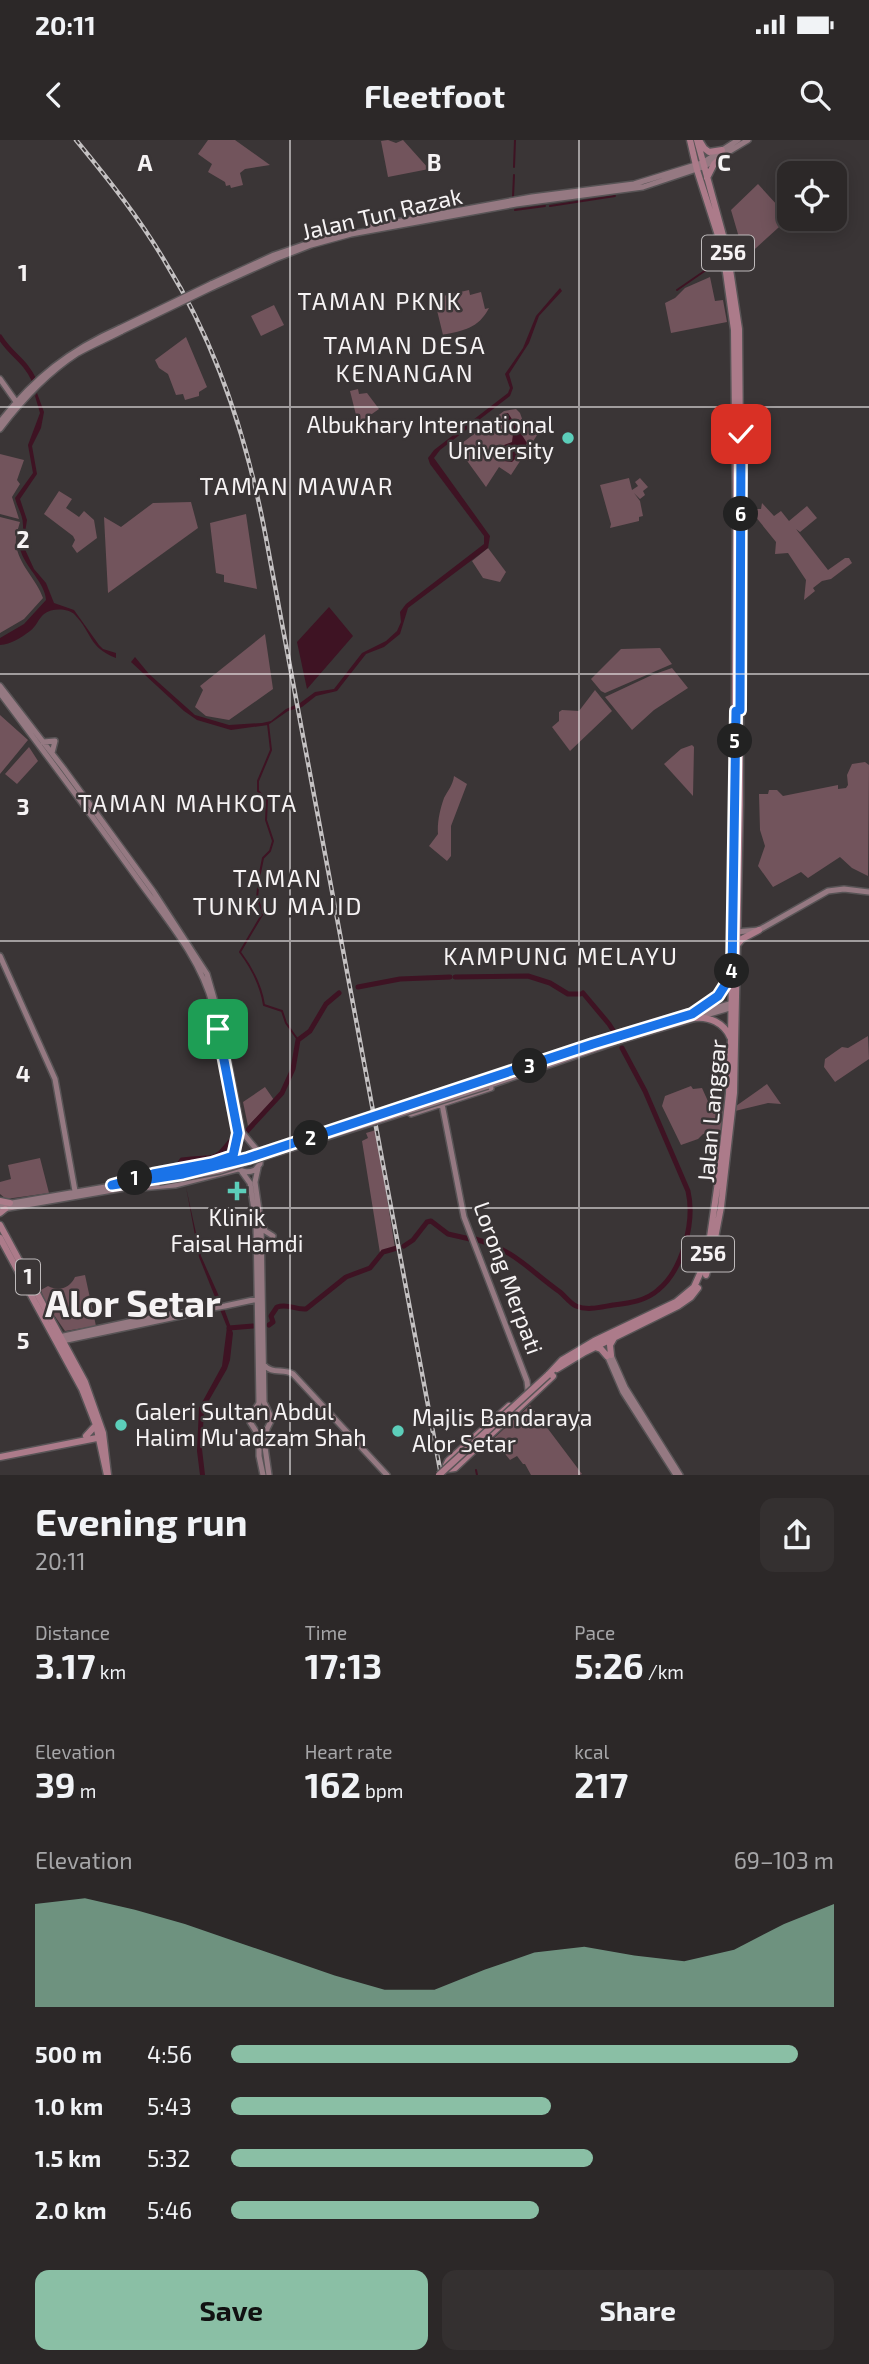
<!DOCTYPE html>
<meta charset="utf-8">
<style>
body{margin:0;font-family:"Exo 2",sans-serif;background:#343030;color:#f1f3f6;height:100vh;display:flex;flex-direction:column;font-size:26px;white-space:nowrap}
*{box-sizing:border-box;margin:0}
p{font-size:23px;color:#a6a6a8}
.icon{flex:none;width:38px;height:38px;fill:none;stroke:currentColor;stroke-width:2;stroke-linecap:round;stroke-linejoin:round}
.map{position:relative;height:1335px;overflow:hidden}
.drawer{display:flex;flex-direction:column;background:#2c2828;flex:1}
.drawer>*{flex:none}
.controls{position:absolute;left:777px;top:21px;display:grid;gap:14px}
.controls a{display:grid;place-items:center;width:70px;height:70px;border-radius:14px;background:#2c2828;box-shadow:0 4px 18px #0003,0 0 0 2px #484445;font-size:35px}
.pin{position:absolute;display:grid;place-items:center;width:60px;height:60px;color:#fff;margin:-30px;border-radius:14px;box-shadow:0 4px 10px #0006}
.km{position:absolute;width:35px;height:35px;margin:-18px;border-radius:50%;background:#222;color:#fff;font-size:19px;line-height:35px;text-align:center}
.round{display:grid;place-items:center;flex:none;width:74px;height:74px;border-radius:14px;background:#343030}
.overview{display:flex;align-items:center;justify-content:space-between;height:119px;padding:0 35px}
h1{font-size:38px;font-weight:700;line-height:52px}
.figures{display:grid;grid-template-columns:repeat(3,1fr);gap:10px;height:119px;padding:7px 35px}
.figures div{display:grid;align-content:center}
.figures b{font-size:35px;font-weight:700}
.figures small{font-size:19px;font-weight:400}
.figures p{font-size:19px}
.chart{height:196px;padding:14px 35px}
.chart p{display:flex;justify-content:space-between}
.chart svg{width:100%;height:126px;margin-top:7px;fill:#8abfa5;opacity:.7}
.button{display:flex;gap:14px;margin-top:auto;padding:14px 35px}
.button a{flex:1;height:80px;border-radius:14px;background:#8abfa5;color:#111;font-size:28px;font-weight:700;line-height:80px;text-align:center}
.button a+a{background:#343030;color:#f1f3f6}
ul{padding:0 35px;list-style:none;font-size:23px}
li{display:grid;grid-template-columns:112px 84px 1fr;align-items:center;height:52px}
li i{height:18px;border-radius:9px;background:#8abfa5}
.status{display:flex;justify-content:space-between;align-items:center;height:49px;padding:0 35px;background:#2c2828;direction:ltr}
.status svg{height:19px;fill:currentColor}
header{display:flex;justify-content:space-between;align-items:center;height:91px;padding:0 35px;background:#2c2828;font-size:32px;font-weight:700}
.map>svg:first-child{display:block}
.green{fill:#72545c}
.water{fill:#3e1323}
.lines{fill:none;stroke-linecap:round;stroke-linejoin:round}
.stream{stroke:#3e1323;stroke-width:2}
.river{stroke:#3e1323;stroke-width:5}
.secondary-casing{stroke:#585456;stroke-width:8}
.primary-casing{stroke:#585456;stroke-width:9}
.secondary{stroke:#957982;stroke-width:5}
.primary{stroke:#ac7b8a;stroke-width:6}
.rail-casing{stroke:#c4c1c2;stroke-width:4.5}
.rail{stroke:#3a3536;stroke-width:2;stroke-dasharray:5;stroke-linecap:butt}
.secondary-bridge-casing{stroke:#585456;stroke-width:8;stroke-linecap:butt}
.primary-bridge-casing{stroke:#585456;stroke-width:9;stroke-linecap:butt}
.secondary-bridge{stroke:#957982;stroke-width:5}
.primary-bridge{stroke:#ac7b8a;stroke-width:6}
.route-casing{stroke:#fff;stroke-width:14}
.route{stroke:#1a73e8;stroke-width:9}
.grid{fill:none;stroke:#f6f3f4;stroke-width:2;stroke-opacity:0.55}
.poi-dot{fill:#5cceba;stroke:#3a3536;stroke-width:2.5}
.labels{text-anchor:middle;stroke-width:5;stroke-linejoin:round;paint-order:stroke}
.shield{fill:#3a3536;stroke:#bebabb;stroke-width:2}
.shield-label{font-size:21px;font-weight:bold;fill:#f6f3f4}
.street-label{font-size:23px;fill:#f6f3f4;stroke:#3a3536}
.poi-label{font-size:23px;fill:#f6f3f4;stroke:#3a3536;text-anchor:start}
.neighbourhood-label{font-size:24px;letter-spacing:2px;fill:#f6f3f4;stroke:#3a3536}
.town-label{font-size:37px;font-weight:bold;fill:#f6f3f4;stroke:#3a3536}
.grid-label{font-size:23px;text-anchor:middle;font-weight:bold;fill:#f6f3f4;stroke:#3a3536;stroke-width:5;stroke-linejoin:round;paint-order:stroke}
</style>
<div class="status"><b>20:11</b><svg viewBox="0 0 49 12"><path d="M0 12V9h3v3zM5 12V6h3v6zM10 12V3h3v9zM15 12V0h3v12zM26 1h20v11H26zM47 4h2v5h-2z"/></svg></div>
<header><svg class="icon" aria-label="back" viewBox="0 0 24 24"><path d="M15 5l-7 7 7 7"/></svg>Fleetfoot<svg class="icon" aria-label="search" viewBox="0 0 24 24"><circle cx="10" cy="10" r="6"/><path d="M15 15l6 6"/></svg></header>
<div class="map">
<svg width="869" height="1335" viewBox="0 0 869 1335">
<rect width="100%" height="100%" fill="#3a3536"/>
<path class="green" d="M208,0H235L270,25L245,29L240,33L243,45L231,48L230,45L226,46L225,42L208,32L212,24L198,14Z
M388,0L396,3L403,0L429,29L388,37L381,1Z
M758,44L789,78L745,118L731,70Z
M710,137L715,161L723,160L727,182L671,193L665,163L675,158L685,148Z
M469,150L470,155L481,152L485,169L489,168C478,189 464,190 443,195L434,158Z
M274,165L284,185L261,196L251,176Z
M186,197L207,247L199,252V256L185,260L183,254L176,255L168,234L159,228L155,220Z
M358,249L359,254L367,253L379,269L362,281L357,279L350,251Z
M516,269L520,273L525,287L539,284L541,289L511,335L499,327L486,347L457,307L504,271Z
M0,314L24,320L17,340L20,344L12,357L19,379L0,374Z
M629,338L632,350L638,346L635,342L640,338L648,347L643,351L645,355L640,359L634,353L640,361L643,376L639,377V381L610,388L611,384L600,345Z
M59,351L72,359L66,368L79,377L84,371L94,380L97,398L77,413L72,406L75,400L73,396L44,374Z
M191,362L198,388L108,453L104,377L121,387L153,363Z
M762,363L774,376L781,371L789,381L807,366L817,378L800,392L796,389L828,430L845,418H849L852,423L831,439L822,441L813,448L815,451L804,460L806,440L788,413L775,414L776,402L751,371V369H761Z
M246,374L257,449L224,442V435L216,433L210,383Z
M0,377L20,382C18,389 15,397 16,404C18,424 37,440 43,458L24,479L0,493Z
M488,408L506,432L500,442L483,438L472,421Z
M265,494L273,549L229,580L206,576L195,567L203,550L200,546Z
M660,508L672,524L605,553L601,551L591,539L621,509Z
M672,528L688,548L654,570L632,590L605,557L652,535Z
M595,550L612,571L570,611L552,587L559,581V572L562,570L579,571Z
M0,575L28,600L0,634Z
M692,605L694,607L693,656L664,624L681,609Z
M29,607L38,621L17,644L5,634Z
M865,622L869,625L868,736L852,728L840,717L808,738L801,732L773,747L758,726L765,706L760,690L759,654H768L769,650H777L783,656L838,645V649L846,648L848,645L847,635L852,624Z
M454,636L467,644L451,686V716L447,721L429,706L438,694C437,683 440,669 444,658C448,650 453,645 454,636Z
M868,896L869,919L835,942L824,927L825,919L842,907L848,908Z
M767,944L781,964L768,963L735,971L736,966Z
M691,946L693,949L702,948L711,968H724L722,990L703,994L698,999L681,1005L662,966L665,956Z
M265,947L274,960L248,986L243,962Z
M376,990L395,1108L380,1113L362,1001L368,998L366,993Z
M40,1018L49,1053L6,1059L0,1054V1042L11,1039L8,1025Z
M85,1135L96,1186L65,1191L45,1162L41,1150L48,1146C59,1152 70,1148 75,1137Z
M530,1265L582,1334L580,1335H531L525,1324H523L517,1316L510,1320L493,1299Z"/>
<path class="water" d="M560,148L562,151L539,176L529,203L509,234L513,248L510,256L440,310L434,318L490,396L488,408L408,468L400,494L384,507L366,514L337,551L316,556L302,567L288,571L268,585L231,590L197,580L184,571L131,522L135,517L149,534L195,575L229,585L262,583L271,581L286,569L300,563L315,552L334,549L362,513L386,501L397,491L401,482L400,472L406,464L484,404V396L430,324L428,318L434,310L508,253L510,248L505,234L523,208L536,176Z
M37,253L44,272L41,288L32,306L37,334L20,359L27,380L23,405L34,429L46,443L54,463L74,470L99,505L103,509L116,513V518C88,507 93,494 75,475C68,468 52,468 44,474C38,479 36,487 30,491C21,498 11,504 0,505V498L24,484L46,460C45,443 27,429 21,412C17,402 24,394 23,385C23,375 17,367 15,358L33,333L28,305L40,273L35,256Z
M508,273L527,303L523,312L517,315L515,319L512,322L503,321L499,310L504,305L512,302L513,294L502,281L504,274Z
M329,467L353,496L307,549L297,502Z
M186,1047L201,1116L222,1163L233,1193L230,1220L227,1229L204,1269L202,1309L205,1335H200L197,1311L199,1268L222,1226L227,1187L199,1117Z"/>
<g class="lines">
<path class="stream" d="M514,27L515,0
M513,57L514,35
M550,66L615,56
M515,70L545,66
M677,150L719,121
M268,584L271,610L258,641V651L267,660L266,680L273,701L270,711L263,718L259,738L257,758L263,773L240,812C252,828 261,845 264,865L282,871L286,883L298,900
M476,1330L477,1335"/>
<path class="river" d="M0,197C11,215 25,220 34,240
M455,837L528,836L550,843L568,854H580
M358,847L400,839L450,837
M583,853L609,884L616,895
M247,991L282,953L293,929L298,900L310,891L326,864L339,853
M181,1031L180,1023L182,1020C220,1015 212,1025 237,993
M475,1099C514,1110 528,1129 560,1152C565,1156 570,1163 576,1166C588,1171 601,1167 613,1165C629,1163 646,1161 658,1150C683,1130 695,1081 688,1051L645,951L622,908
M404,1106L413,1100L427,1082L431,1081L448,1094L470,1099
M269,1185L273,1182L271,1176L277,1167C288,1163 295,1170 306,1169L346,1137L370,1128L383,1112L397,1108
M229,1188L253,1186"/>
<g class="secondary-casing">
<path id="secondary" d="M368,87L532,57L634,44L702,23L738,0
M211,144L274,115L338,93
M213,147L275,119L311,105L351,94L516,64L643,47L703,27L748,0
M0,239L17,263
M0,282C34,238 70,210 120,188
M0,289C22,260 47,233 78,213C92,205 107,199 122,191
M0,546L64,629L153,751L207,834L220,879L242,992L261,1015L260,1024L255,1030C245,1034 237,1031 233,1021L238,994L213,866C200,816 163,775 134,734C90,673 45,613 0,553
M43,602L55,601L52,613
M735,792L759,790L828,751L844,749L869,752
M0,816L55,939L75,1051
M486,940L620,895L733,863
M468,943L412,961L407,964L406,970L411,974L491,948
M488,946L622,900L733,867
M442,964L464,1077L527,1241L528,1250
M258,1028L255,1042L261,1084L264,1262L272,1279L267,1289L265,1307L269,1335
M242,1032L250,1043L256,1084L259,1263L252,1274L250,1282L259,1296V1316L263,1335
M135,1039L212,1023L233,1016
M128,1049L175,1045L238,1029
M0,1065L158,1038
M3,1069L159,1042
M263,1085L265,1091L273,1096
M59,1197L133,1181L225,1166L258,1159
M62,1201L209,1170
M610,1213L625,1247L680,1335
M607,1215L623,1252L676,1335
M263,1224C272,1235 283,1228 293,1234L387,1335"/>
</g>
<g class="primary-casing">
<path id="primary" d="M697,0L727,110L739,189L741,417
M699,0L704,8L709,12L722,10
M707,38L714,24L724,15
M738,804L742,799L759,790
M692,874L718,856L730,837
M694,878C709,876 724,883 730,897
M0,1061L10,1063
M0,1073L5,1069
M0,1085L85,1242L103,1293L108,1335
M0,1098L82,1249L96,1285L107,1335
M706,1135L712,1114L721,1067L734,953L740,665V435
M595,1207L601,1209L607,1216
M611,1215L610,1205L614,1198
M557,1229L585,1212L678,1166L691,1157L698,1148
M548,1235L562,1220L594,1201L676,1162L694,1147L707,1118L723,1007L729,953L731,899L734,702L736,370L734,190L723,111L697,30L690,0
M509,1266L448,1321L446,1325L448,1329L455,1328L553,1236
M86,1296L96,1285
M0,1317L102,1297"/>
</g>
<use href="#secondary" class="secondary"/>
<use href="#primary" class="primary"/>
<g class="rail-casing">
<path id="rail" d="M76,0C109,40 141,80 167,125C219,209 248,302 266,398L441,1335"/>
</g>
<use href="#rail" class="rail"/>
<g class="secondary-bridge-casing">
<path id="secondary-bridge" d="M120,188L211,144
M122,191L213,147
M158,1038L219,1027L248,1018L486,940
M159,1042L220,1031L488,946"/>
</g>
<g class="primary-bridge-casing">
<path id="primary-bridge" d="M439,1335L548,1235"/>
</g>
<use href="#secondary-bridge" class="secondary-bridge"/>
<use href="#primary-bridge" class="primary-bridge"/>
</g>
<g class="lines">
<g class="route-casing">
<path id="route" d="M218,889L238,993L233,1016L212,1023L153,1034L112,1045L183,1034L248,1018L593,904L692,874L718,856L732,834L736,571L740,570L741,294"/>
</g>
<use href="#route" class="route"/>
</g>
<path class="grid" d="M290,0V1335M579,0V1335M0,267H869M0,534H869M0,801H869M0,1068H869"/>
<g class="poi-dot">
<circle cx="568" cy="298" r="7"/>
<path d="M233.5 1040.5h7v7h7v7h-7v7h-7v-7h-7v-7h7z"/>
<circle cx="121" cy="1285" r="7"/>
<circle cx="398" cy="1291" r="7"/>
</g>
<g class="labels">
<g class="shield">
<rect x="702" y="95.5" width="52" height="35" rx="5"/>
<rect x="682" y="1096.5" width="52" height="35" rx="5"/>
<rect x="16" y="1119.5" width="24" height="35" rx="5"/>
</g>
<g class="shield-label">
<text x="728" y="120">256</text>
<text x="708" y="1121">256</text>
<text x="28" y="1144">1</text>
</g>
<g class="street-label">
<text transform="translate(382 74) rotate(-13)" y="8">Jalan Tun Razak</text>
<text transform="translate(712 971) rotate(-85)" y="8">Jalan Langgar</text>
<text transform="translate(508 1138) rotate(70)" y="8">Lorong Merpati</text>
</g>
<g class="poi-label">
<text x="554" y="293" text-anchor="end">Albukhary International<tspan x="554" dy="26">University</tspan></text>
<text x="237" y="1086" text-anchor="middle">Klinik<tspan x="237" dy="26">Faisal Hamdi</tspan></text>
<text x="135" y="1280">Galeri Sultan Abdul<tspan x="135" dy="26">Halim Mu'adzam Shah</tspan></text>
<text x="412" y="1286">Majlis Bandaraya<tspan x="412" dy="26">Alor Setar</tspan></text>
</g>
<g class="neighbourhood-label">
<text x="380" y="170">TAMAN PKNK</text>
<text x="405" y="214">TAMAN DESA<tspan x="405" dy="28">KENANGAN</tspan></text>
<text x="297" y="355">TAMAN MAWAR</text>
<text x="188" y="672">TAMAN MAHKOTA</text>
<text x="278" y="747">TAMAN<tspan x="278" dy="28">TUNKU MAJID</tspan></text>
<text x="561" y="825">KAMPUNG MELAYU</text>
</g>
<g class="town-label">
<text x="133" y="1177">Alor Setar</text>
</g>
</g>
<g class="grid-label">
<text x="145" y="31">A</text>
<text x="434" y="31">B</text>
<text x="724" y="31">C</text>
<text x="23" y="141">1</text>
<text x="23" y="408">2</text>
<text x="23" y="675">3</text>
<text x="23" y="942">4</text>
<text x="23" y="1209">5</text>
</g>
</svg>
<div class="controls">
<a><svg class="icon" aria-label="locate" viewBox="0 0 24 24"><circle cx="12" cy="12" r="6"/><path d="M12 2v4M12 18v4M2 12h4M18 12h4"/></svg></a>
</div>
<div class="pin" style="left:218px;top:889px;background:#1e9e55"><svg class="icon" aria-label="arrive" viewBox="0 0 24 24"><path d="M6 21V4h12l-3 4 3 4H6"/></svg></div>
<div class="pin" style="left:741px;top:294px;background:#d93025"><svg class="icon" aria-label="check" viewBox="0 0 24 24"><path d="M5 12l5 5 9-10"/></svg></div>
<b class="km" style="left:135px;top:1038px">1</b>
<b class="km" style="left:311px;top:998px">2</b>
<b class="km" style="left:530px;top:926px">3</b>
<b class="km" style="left:732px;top:831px">4</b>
<b class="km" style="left:735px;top:601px">5</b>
<b class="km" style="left:741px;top:374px">6</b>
</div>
<section class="drawer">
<div class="overview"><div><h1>Evening run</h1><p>20:11</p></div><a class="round"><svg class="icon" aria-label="share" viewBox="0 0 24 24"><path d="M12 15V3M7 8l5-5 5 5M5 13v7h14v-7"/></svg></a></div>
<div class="figures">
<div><p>Distance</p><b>3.17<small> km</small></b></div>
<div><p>Time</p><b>17:13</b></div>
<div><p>Pace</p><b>5:26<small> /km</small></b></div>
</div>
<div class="figures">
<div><p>Elevation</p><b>39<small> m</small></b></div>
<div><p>Heart rate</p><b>162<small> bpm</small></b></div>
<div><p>kcal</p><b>217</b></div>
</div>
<div class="chart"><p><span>Elevation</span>69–103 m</p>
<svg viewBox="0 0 160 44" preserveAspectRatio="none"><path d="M0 44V8L10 6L20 10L30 15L40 21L50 27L60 33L70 38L80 38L90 31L100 25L110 23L120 26L130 28L140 24L150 15L160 8V44z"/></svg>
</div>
<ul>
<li><b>500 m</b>4:56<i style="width:94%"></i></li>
<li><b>1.0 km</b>5:43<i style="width:53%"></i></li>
<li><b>1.5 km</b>5:32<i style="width:60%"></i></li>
<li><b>2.0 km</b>5:46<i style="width:51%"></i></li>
</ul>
<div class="button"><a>Save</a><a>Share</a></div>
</section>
